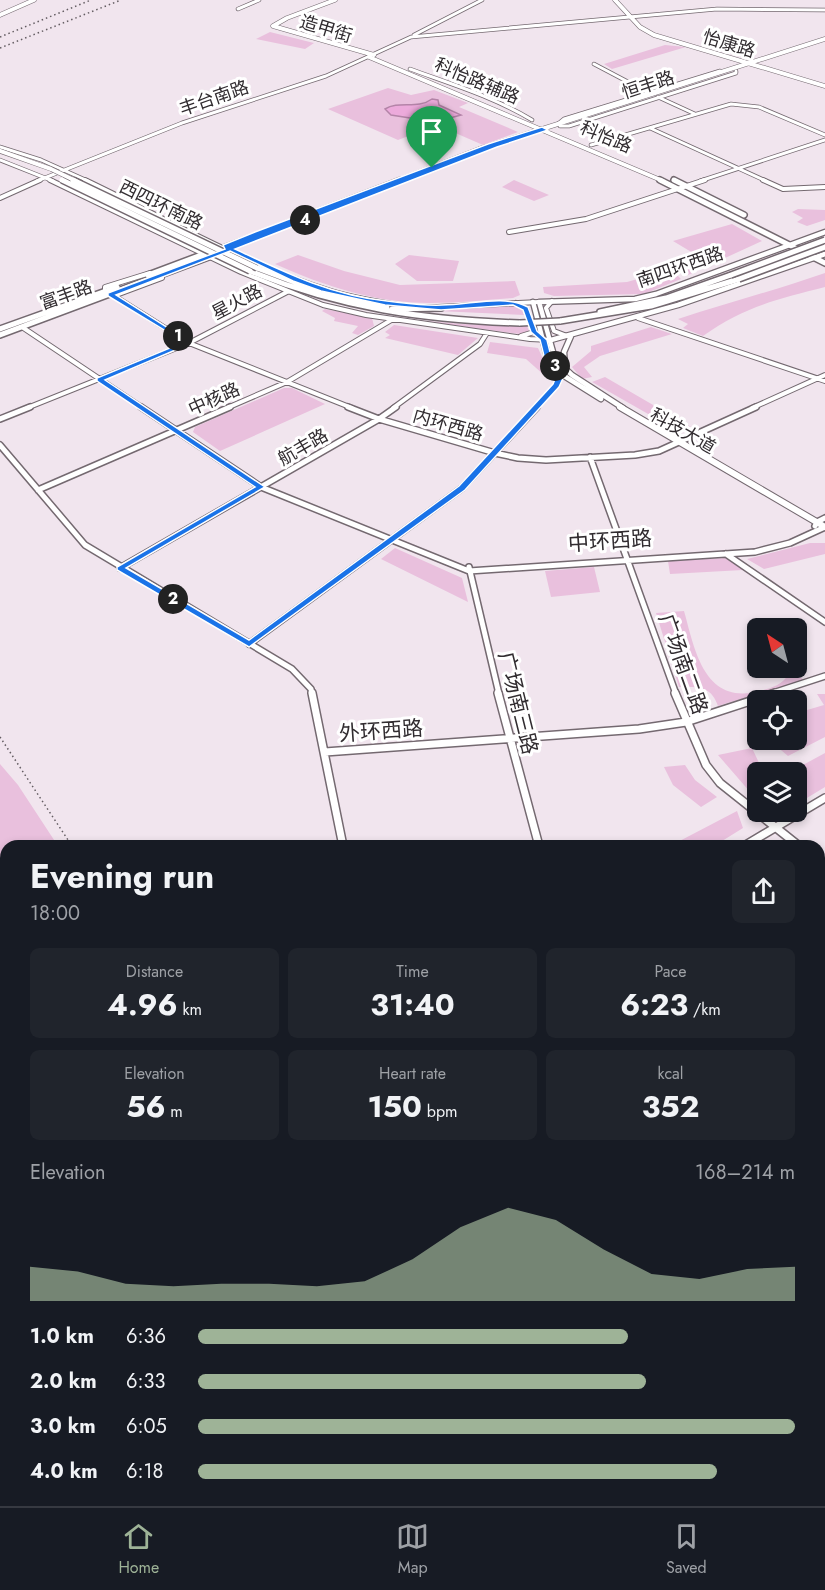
<!DOCTYPE html>
<meta charset="utf-8">
<style>
body{margin:0;font-family:Jost,"Noto Sans SC",sans-serif;background:#20242c;color:#f1f3f6;height:100vh;display:flex;flex-direction:column;font-size:22px;white-space:nowrap}
*{box-sizing:border-box;margin:0}
p{font-size:20px;color:#9ea1a6}
.icon{flex:none;width:33px;height:33px;fill:none;stroke:currentColor;stroke-width:2;stroke-linecap:round;stroke-linejoin:round}
.map{position:relative;flex:1;overflow:hidden}
.drawer{position:absolute;left:0px;top:840px;width:825px;height:666px;display:flex;flex-direction:column;background:#171b24;border-radius:18px 18px 0 0;box-shadow:0 3px 9px #0003}
.drawer>*{flex:none}
.needle{width:39px;rotate:324deg}
.tools{position:absolute;left:747px;top:618px;display:grid;gap:12px}
.tools a{display:grid;place-items:center;width:60px;height:60px;border-radius:9px;background:#171b24;box-shadow:0 3px 9px #0003;font-size:30px}
.pin{position:absolute;display:grid;place-items:center;width:51px;height:51px;color:#fff;margin:-62px -26px;border-radius:50% 50% 50% 0;rotate:-45deg;box-shadow:0 0 6px #0007}
.pin .icon{rotate:45deg}
.km{position:absolute;width:30px;height:30px;margin:-15px;border-radius:50%;background:#222;color:#fff;font-size:16px;line-height:30px;text-align:center}
.round{display:grid;place-items:center;flex:none;width:63px;height:63px;border-radius:9px;background:#20242c}
.overview{display:flex;align-items:center;justify-content:space-between;height:102px;padding:0 30px}
h1{font-size:33px;font-weight:700;line-height:45px}
.figures{display:grid;grid-template-columns:repeat(3,1fr);gap:9px;height:102px;padding:6px 30px}
.figures div{display:grid;align-content:center;border-radius:9px;background:#20242c;text-align:center}
.figures b{font-size:30px;font-weight:700}
.figures small{font-size:16px;font-weight:400}
.figures p{font-size:16px}
.chart{height:168px;padding:12px 30px}
.chart p{display:flex;justify-content:space-between}
.chart svg{width:100%;height:108px;margin-top:6px;fill:#9eb397;opacity:.7}
ul{padding:0 30px;list-style:none;font-size:20px}
li{display:grid;grid-template-columns:96px 72px 1fr;align-items:center;height:45px}
li i{height:15px;border-radius:8px;background:#9eb397}
.menu{display:flex;justify-content:space-around;align-items:center;height:84px;border-top:2px solid #363941;background:#171b24;font-size:16px;color:#9ea1a6}
.menu a{display:grid;justify-items:center;gap:3px}
.menu .on{color:#9eb397}
.map>svg:first-child{display:block}
.green{fill:#e9c0dd}
.water{fill:#ecaadb;stroke:#b484a8;stroke-width:1.5}
.lines{fill:none;stroke-linecap:round;stroke-linejoin:round}
.stream{stroke:#b484a8;stroke-width:2}
.river{fill:#ecaadb;fill-rule:evenodd}
.tertiary-far3-casing{stroke:#746970;stroke-width:4.5}
.tertiary-far2-casing{stroke:#746970;stroke-width:6}
.tertiary-far1-casing{stroke:#746970;stroke-width:8}
.tertiary-casing{stroke:#746970;stroke-width:10}
.secondary-far2-casing{stroke:#746970;stroke-width:5}
.secondary-far1-casing{stroke:#746970;stroke-width:7}
.secondary-casing{stroke:#746970;stroke-width:8}
.primary-far1-casing{stroke:#746970;stroke-width:5}
.primary-casing{stroke:#746970;stroke-width:8}
.trunk-casing{stroke:#746970;stroke-width:8}
.tertiary-far3{stroke:#fff;stroke-width:3}
.tertiary-far2{stroke:#fff;stroke-width:4}
.tertiary-far1{stroke:#fff;stroke-width:5}
.tertiary{stroke:#fff;stroke-width:7}
.secondary-far2{stroke:#fff;stroke-width:4}
.secondary-far1{stroke:#fff;stroke-width:4.5}
.secondary{stroke:#fff;stroke-width:6}
.primary-far1{stroke:#fff;stroke-width:4}
.primary{stroke:#fff;stroke-width:5}
.trunk{stroke:#fff;stroke-width:5}
.rail-far1{stroke:#635c61;stroke-width:1.5;stroke-dasharray:1.5 3;stroke-linecap:butt}
.rail{stroke:#635c61;stroke-width:2;stroke-dasharray:4 8;stroke-linecap:butt}
.trunk-bridge-far1-casing{stroke:#746970;stroke-width:5;stroke-linecap:butt}
.trunk-bridge-casing{stroke:#746970;stroke-width:8;stroke-linecap:butt}
.trunk-bridge-far1{stroke:#fff;stroke-width:4}
.trunk-bridge{stroke:#fff;stroke-width:5}
.route{fill:#1a73e8;stroke:#fff;stroke-width:1.5;fill-rule:evenodd}
.labels{text-anchor:middle;stroke-width:6;stroke-linejoin:round;paint-order:stroke}
.far-street-label{font-size:18px;fill:#312c30;stroke:#fff}
.street-label{font-size:21px;fill:#312c30;stroke:#fff}
</style>
<div class="map">
<svg width="825" height="1506" viewBox="0 0 825 1506">
<rect width="100%" height="100%" fill="#f1e5ee"/>
<path class="green" d="M270,32L314,43L305,49L256,39Z
M665,45L686,47L612,69L604,64Z
M388,88L411,95L434,90L468,103L459,107L518,132L483,145L437,125L398,140L328,109Z
M514,180L549,195L534,201L502,187Z
M798,209L825,210V220L807,226L797,222L803,218L792,212Z
M732,224L762,241L688,275L677,269L703,259L673,241Z
M298,255L344,271L400,285L515,281L520,295L513,298C485,300 458,303 430,303C376,303 324,286 275,264Z
M409,255L459,261L453,281H417L395,264Z
M662,272L676,274L681,279L644,294L554,296L544,293L543,287L627,282Z
M825,273V287C778,299 743,307 703,336L683,328L688,324L678,319C727,303 776,290 825,273Z
M512,305L522,309L524,315L415,310Z
M325,309L372,318L374,326L358,335L352,333L358,326L334,321L335,318L322,311Z
M415,320L462,324L527,326L529,331L520,334Z
M394,325L478,338L458,355L385,338L390,335L385,332Z
M651,327L672,334L600,356L584,367L592,377L582,379L572,367L591,351V346Z
M490,342L538,348L550,374L544,375L526,359L487,353Z
M605,377L691,427L684,430L671,427L592,382Z
M284,388H292L325,404L220,451L193,432L195,427Z
M810,543H825V554L764,569L747,559Z
M395,548L462,578L468,602L381,559Z
M726,558L743,570L670,574L668,561Z
M594,567L600,592L551,597L545,571Z
M684,611C695,650 704,706 760,691C771,688 782,685 788,675L780,669L787,668L804,680C776,691 747,696 718,706C711,685 697,687 679,687L656,613Z
M817,694H825V737L788,756L769,740H796L797,713L824,705Z
M752,748L760,765L773,772H758L757,800L718,755Z
M825,753V787L797,804L796,772H790Z
M0,764L18,785L58,846H6V933L0,936Z
M685,765L695,780L717,797L701,807L673,785L664,767Z
M737,811L743,828L714,846H670Z"/>
<path class="water" d="M432,99L438,100L439,105L461,115L424,125L410,118L391,115L385,109C399,100 417,110 432,99Z"/>
<g class="lines">
<path class="stream" d="M0,1279L6,1277"/>
<path class="river" d="M6,1020V1030L0,1032V1022Z
M825,1067V1079L819,1081V1069Z"/>
<g class="tertiary-far3-casing">
<path id="tertiary-far3" d="M238,9L259,0
M414,35L482,0
M594,64L649,93
M410,69C451,84 494,97 532,120
M658,97L695,114
M558,124L564,119L720,71
M560,126H569L736,73V71
M650,128L766,181
M591,145L731,104L759,107L825,135
M0,147L41,160L88,181
M0,160L53,181
M37,181L182,123L326,76L411,37L717,9L825,10
M700,181L825,140"/>
</g>
<g class="tertiary-far2-casing">
<path id="tertiary-far2" d="M50,180L241,272L323,305L366,315L530,339L551,340
M85,180C165,218 245,265 331,291C358,299 385,303 412,307
M763,180L783,189L825,187
M0,198L40,180
M509,232L586,219L705,180
M105,291V287L150,273
M111,294L189,343L352,408
M112,294H119L162,278V275
M552,301L546,308L554,331L567,336
M516,303L526,309L534,332L521,336
M438,307L539,302
M638,318L825,381
M22,327L143,408
M27,408L189,343L287,292
M227,408L287,382L393,319
M393,408L480,344L487,333
M536,408L557,385L561,374
M752,408L825,375"/>
</g>
<g class="tertiary-far1-casing">
<path id="tertiary-far1" d="M141,407L261,487L469,571L755,552L790,543L825,527
M348,407L379,419L495,453L518,458L546,460L635,455L659,451L756,407
M0,419L30,407
M0,445L85,545L292,669L311,689L312,694
M590,457L676,694
M38,490L230,407
M815,526L817,522L825,518
M726,554L825,622
M469,567L499,694
M120,568L379,419L396,407
M249,644L462,488L537,407
M770,694L825,676"/>
</g>
<g class="tertiary-casing">
<path id="tertiary" d="M312,693L343,846
M498,693L539,846
M675,693L706,765L720,783L799,846
M325,752L639,729L686,722L775,693
M744,846L825,798
M819,862L825,867
M819,1004L825,1000"/>
</g>
<g class="secondary-far2-casing">
<path id="secondary-far2" d="M615,0L640,27L654,35L825,86
M0,15L34,0
M273,26L374,55
M273,26L287,18L335,0
M396,181L479,149L542,129"/>
</g>
<g class="secondary-far1-casing">
<path id="secondary-far1" d="M225,247L400,180
M533,302L548,360L561,374L601,399
M551,340L678,305L825,254
M565,370L564,352L571,336
M623,408L572,375L555,359L539,302L635,299L656,294L825,232"/>
</g>
<g class="secondary-casing">
<path id="secondary" d="M620,407L825,527"/>
</g>
<g class="primary-far1-casing">
<path id="primary-far1" d="M369,57L663,181
M542,129L825,39
M674,180L676,181"/>
</g>
<g class="primary-casing">
<path id="primary" d="M660,180L825,263
M674,180L744,215
M148,275L212,251
M0,329L117,287
M0,335L230,249"/>
</g>
<g class="trunk-casing">
<path id="trunk" d="M257,268L326,294L387,308
M250,271C340,308 424,320 520,323
M392,309L441,308
M600,312L666,298L731,275
M560,321L651,306L739,279"/>
</g>
<use href="#tertiary-far3" class="tertiary-far3"/>
<use href="#tertiary-far2" class="tertiary-far2"/>
<use href="#tertiary-far1" class="tertiary-far1"/>
<use href="#tertiary" class="tertiary"/>
<use href="#secondary-far2" class="secondary-far2"/>
<use href="#secondary-far1" class="secondary-far1"/>
<use href="#secondary" class="secondary"/>
<use href="#primary-far1" class="primary-far1"/>
<use href="#primary" class="primary"/>
<use href="#trunk" class="trunk"/>
<path class="rail-far1" d="M0,37L91,0
M0,48L121,0
M0,737L72,846"/>
<path class="rail" d="M497,1500L501,1506
M514,1500L518,1506"/>
<g class="trunk-bridge-far1-casing">
<path id="trunk-bridge-far1" d="M0,151L51,169L76,181
M62,180L64,181"/>
</g>
<g class="trunk-bridge-casing">
<path id="trunk-bridge" d="M62,180L250,271
M73,180L257,268
M731,275L825,240
M739,279L825,247
M520,323L560,321"/>
</g>
<use href="#trunk-bridge-far1" class="trunk-bridge-far1"/>
<use href="#trunk-bridge" class="trunk-bridge"/>
</g>
<path class="route" d="M542,127L548,130L497,147L235,249C284,272 333,296 387,301C405,303 424,306 442,305C471,305 503,294 528,307L537,331L547,340L552,360L565,374L559,387L465,490L249,647L117,570V567L255,487L97,381V378L184,342L108,296V293L225,249L223,245L255,232L488,144ZM230,251L293,281L321,291L385,305L441,310L513,305L523,310L531,332L540,340L545,360L557,374L553,384L459,486L249,640L126,568L265,487L105,380L192,343L116,295Z"/>
<g class="labels">
<g class="far-street-label">
<text transform="translate(326 29) rotate(17)" y="6">造甲街</text>
<text transform="translate(729 44) rotate(17)" y="6">怡康路</text>
<text transform="translate(477 81) rotate(23)" y="6">科怡路辅路</text>
<text transform="translate(648 85) rotate(-18)" y="6">恒丰路</text>
<text transform="translate(214 98) rotate(-19)" y="6">丰台南路</text>
<text transform="translate(606 137) rotate(23)" y="6">科怡路</text>
<text transform="translate(161 205) rotate(26)" y="6">西四环南路</text>
<text transform="translate(680 267) rotate(-19)" y="6">南四环西路</text>
<text transform="translate(66 295) rotate(-20)" y="6">富丰路</text>
<text transform="translate(237 302) rotate(-28)" y="6">星火路</text>
<text transform="translate(214 399) rotate(-24)" y="6">中核路</text>
<text transform="translate(448 425) rotate(16)" y="6">内环西路</text>
<text transform="translate(683 431) rotate(30)" y="6">科技大道</text>
<text transform="translate(303 447) rotate(-30)" y="6">航丰路</text>
</g>
<g class="street-label">
<text transform="translate(610 541) rotate(-4)" y="7">中环西路</text>
<text transform="translate(683 664) rotate(70)" y="7">广场南二路</text>
<text transform="translate(518 703) rotate(76)" y="7">广场南三路</text>
<text transform="translate(381 731) rotate(-4)" y="7">外环西路</text>
</g>
</g>
</svg>
<div class="tools">
<a><svg class="needle" viewBox="-14 -14 28 28"><path d="M0-13l5 13h-10z" fill="#e53935"/><path d="M0 13l5-13h-10z" fill="#9ea1a6"/></svg></a>
<a><svg class="icon" aria-label="locate" viewBox="0 0 24 24"><circle cx="12" cy="12" r="6"/><path d="M12 2v4M12 18v4M2 12h4M18 12h4"/></svg></a>
<a><svg class="icon" aria-label="layers" viewBox="0 0 24 24"><path d="M12 4l9 5-9 5-9-5zM3 14l9 5 9-5"/></svg></a>
</div>
<div class="pin" style="left:432px;top:168px;background:#1e9e55"><svg class="icon" aria-label="arrive" viewBox="0 0 24 24"><path d="M6 21V4h12l-3 4 3 4H6"/></svg></div>
<b class="km" style="left:178px;top:336px">1</b>
<b class="km" style="left:173px;top:599px">2</b>
<b class="km" style="left:555px;top:366px">3</b>
<b class="km" style="left:305px;top:220px">4</b>
<section class="drawer">
<div class="overview"><div><h1>Evening run</h1><p>18:00</p></div><a class="round"><svg class="icon" aria-label="share" viewBox="0 0 24 24"><path d="M12 15V3M7 8l5-5 5 5M5 13v7h14v-7"/></svg></a></div>
<div class="figures">
<div><p>Distance</p><b>4.96<small> km</small></b></div>
<div><p>Time</p><b>31:40</b></div>
<div><p>Pace</p><b>6:23<small> /km</small></b></div>
</div>
<div class="figures">
<div><p>Elevation</p><b>56<small> m</small></b></div>
<div><p>Heart rate</p><b>150<small> bpm</small></b></div>
<div><p>kcal</p><b>352</b></div>
</div>
<div class="chart"><p><span>Elevation</span>168–214 m</p>
<svg viewBox="0 0 160 44" preserveAspectRatio="none"><path d="M0 44V30L10 32L20 37L30 38L40 37L50 37L60 38L70 36L80 27L90 14L100 6L110 11L120 23L130 33L140 35L150 31L160 30V44z"/></svg>
</div>
<ul>
<li><b>1.0 km</b>6:36<i style="width:72%"></i></li>
<li><b>2.0 km</b>6:33<i style="width:75%"></i></li>
<li><b>3.0 km</b>6:05<i style="width:100%"></i></li>
<li><b>4.0 km</b>6:18<i style="width:87%"></i></li>
</ul>
</section>
</div>
<nav class="menu">
<a class="on"><svg class="icon" aria-label="home" viewBox="0 0 24 24"><path d="M3 11l9-7 9 7M6 9v11h12V9"/></svg>Home</a>
<a><svg class="icon" aria-label="map" viewBox="0 0 24 24"><path d="M3 6l6-2 6 2 6-2v14l-6 2-6-2-6 2zM9 4v14M15 6v14"/></svg>Map</a>
<a><svg class="icon" aria-label="saved" viewBox="0 0 24 24"><path d="M7 4h10v16l-5-4-5 4z"/></svg>Saved</a>
</nav>
